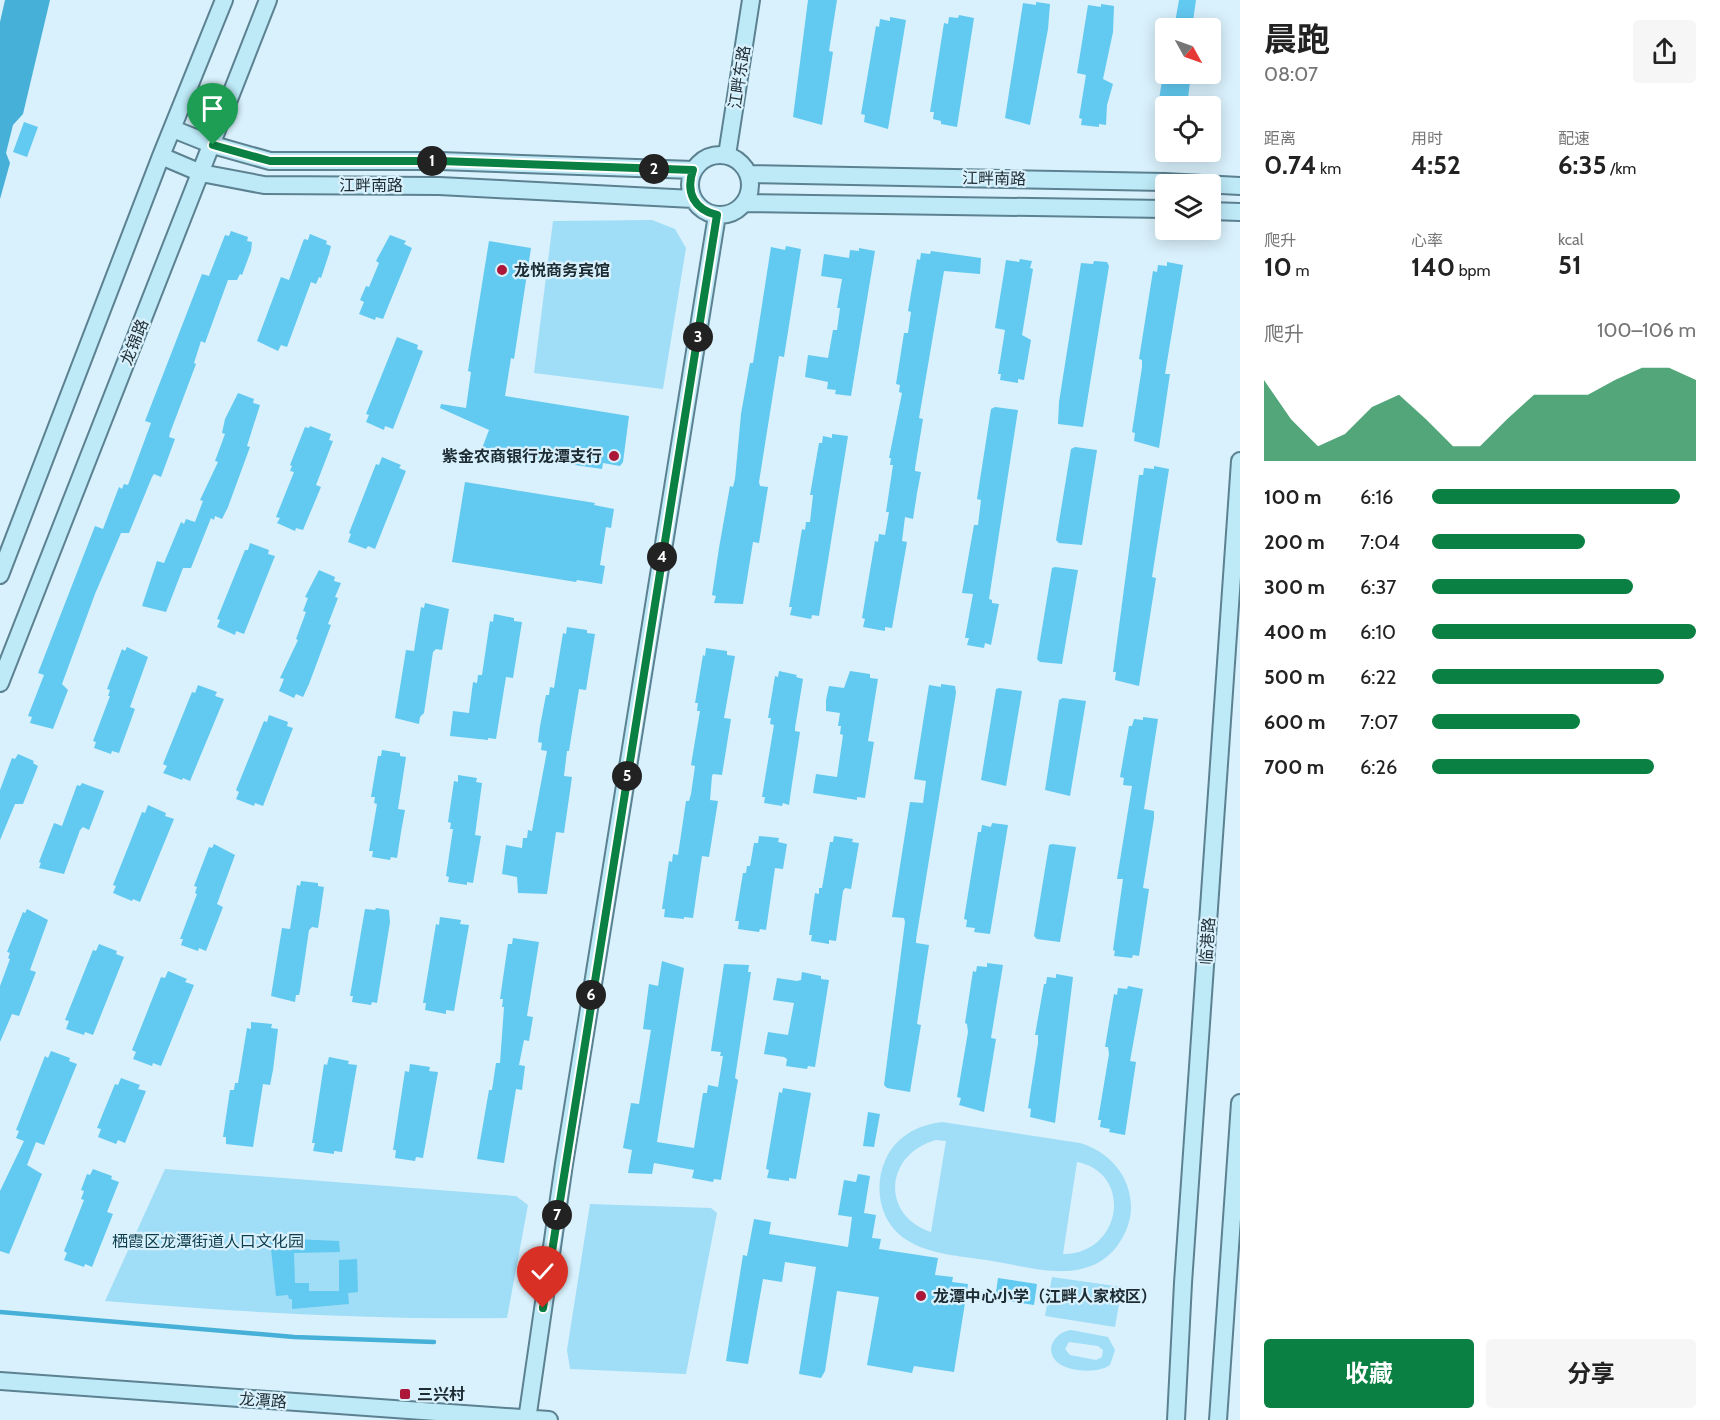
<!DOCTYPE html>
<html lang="zh">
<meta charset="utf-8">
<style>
body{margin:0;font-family:Cabin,"Noto Sans SC",sans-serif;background:#f6f6f6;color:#222;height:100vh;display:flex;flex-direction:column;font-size:22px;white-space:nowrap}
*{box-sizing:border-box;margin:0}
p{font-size:20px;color:#767676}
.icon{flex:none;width:33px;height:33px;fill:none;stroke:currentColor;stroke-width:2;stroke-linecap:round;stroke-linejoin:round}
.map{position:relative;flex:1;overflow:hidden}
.panel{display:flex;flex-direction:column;background:#fff;width:480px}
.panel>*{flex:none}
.needle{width:39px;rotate:130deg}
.tools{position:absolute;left:1155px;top:18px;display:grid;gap:12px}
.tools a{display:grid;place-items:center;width:66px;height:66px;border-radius:6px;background:#fff;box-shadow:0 3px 15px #0003;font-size:30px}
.pin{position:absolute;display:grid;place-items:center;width:51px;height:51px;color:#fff;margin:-62px -26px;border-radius:50% 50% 50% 0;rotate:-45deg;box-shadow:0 0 6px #0007}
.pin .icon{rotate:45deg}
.km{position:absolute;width:30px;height:30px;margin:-15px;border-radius:50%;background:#222;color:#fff;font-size:16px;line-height:30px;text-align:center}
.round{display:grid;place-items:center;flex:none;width:63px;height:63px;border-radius:6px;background:#f6f6f6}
.head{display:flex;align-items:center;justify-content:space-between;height:102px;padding:0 24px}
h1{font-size:33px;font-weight:700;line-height:45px}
.metrics{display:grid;grid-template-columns:repeat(3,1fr);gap:9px;height:102px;padding:6px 24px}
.metrics div{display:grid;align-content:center}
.metrics b{font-size:26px;font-weight:700}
.metrics small{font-size:16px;font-weight:400}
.metrics p{font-size:16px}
.chart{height:168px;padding:12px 24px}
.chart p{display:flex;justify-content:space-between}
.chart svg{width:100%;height:108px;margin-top:6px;fill:#0b8043;opacity:.7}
.button{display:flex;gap:12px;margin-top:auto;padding:12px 24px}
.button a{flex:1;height:69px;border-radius:6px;background:#0b8043;color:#fff;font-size:24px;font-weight:700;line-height:69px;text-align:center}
.button a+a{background:#f6f6f6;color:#222}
ul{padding:0 24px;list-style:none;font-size:20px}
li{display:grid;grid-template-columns:96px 72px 1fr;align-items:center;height:45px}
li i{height:15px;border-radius:8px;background:#0b8043}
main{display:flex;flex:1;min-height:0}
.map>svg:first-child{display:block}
.green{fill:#a0ddf7;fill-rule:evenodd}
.water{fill:#47b0d8}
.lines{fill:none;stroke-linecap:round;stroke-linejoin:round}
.stream{stroke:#47b0d8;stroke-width:4.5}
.building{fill:#62c9f1}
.secondary-casing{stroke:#5c8191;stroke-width:20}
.secondary{stroke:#bee9f7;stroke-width:16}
.route-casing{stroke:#fff;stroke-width:12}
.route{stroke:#0b8043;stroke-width:8}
.poi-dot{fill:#ac1639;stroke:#d9f1fc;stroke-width:2}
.labels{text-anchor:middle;stroke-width:4.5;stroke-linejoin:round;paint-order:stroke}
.street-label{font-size:16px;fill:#1d2c33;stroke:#d9f1fc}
.poi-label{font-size:16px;font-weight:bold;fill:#1d2c33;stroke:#d9f1fc;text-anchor:start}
.park-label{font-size:16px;fill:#0e3d4d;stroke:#d9f1fc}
</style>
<main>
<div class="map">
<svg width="1240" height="1420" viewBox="0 0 1240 1420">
<rect width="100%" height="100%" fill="#d9f1fc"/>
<path class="green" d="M652,220L675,229L686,248L663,389L534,373L553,221Z
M942,1122L1080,1143C1110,1152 1132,1177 1131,1210C1130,1225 1123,1240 1113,1251C1081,1285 1031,1267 992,1261C952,1254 899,1255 883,1210C878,1195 878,1176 885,1161C895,1137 917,1125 942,1122ZM936,1140L946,1141L931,1232C880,1215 885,1154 936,1140ZM1077,1162C1134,1173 1122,1254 1063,1254Z
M165,1169L516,1196L528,1205L507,1318C373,1320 238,1312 105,1301Z
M590,1204L711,1208L717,1213L686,1374L570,1369L567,1350Z
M1052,1277L1122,1287L1115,1327L1045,1316Z
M1071,1330L1108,1337L1115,1350L1110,1365C1098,1374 1066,1372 1056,1361C1044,1348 1056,1332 1071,1330ZM1069,1342L1098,1346L1103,1350L1102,1357L1096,1360L1070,1355L1065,1349Z"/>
<path class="water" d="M5,0H50L23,114L13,125L6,153L10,163L0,199V22Z"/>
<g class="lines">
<path class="stream" d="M0,1312L294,1337L434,1342"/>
</g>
<path class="building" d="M808,0H837L829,51L833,52L822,125L793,117Z
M1179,0H1196L1192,28H1174Z
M1036,2L1050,4L1048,29L1030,125L1005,118L1023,3L1036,5Z
M1101,4L1114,6L1113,32L1103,79L1113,84L1107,105L1106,125L1099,124V127L1081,125L1082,119L1079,118L1086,75L1077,73L1088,5L1101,7Z
M959,15L974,18L957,127L941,124V121L933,119L934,112H930L944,23L948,24L949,17L958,18Z
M890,17L906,20L888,129L864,122L865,115L861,114L876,26L879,27L880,19L890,21Z
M1163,74H1191L1187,106H1158Z
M24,122L38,127L27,157L13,152Z
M231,231L248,237L247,241L252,242L251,251L242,275L240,274L237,280H228L205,343L201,341L194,363L196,364L170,433L169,437L175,439L161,477L154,474L152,477L129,533H121L95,594L62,684L68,690L53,729L30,723L32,717L28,716L44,675L38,673L95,526L103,529L119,487L122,489L124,484L128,485L151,423L145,421L202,274L209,276L225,235L229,236Z
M310,234L327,241L326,244L331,246L329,254L321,278L319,277L316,284L311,282L287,347L281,345L278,351L257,341L281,277L289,280L304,239L308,240Z
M390,235L406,241L404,244L412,248L383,319L376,317L375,320L359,314L364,302L360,300L366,286L369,287L379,263L376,261Z
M489,241L531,248L514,359L511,358L505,396L629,416L623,462L620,466L603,463L602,469L481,451L489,430L440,408L441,404L466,408L471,372L468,371Z
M786,246L801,249L784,357L779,356L759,482L760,486L768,487L759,543L753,542L743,604L714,603L716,596L712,595L719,548L730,486L733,487L735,479L741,414L750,363H753L771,247L785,250Z
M859,248L875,251L851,396L835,394L836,390L827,389L828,382L805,377L808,355L828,358L833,330H837L840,308H837L842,279L821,276L824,254L849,258L850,250L859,251Z
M931,251L981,258L980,274L944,271L919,418L923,419L915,468V471L921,472L917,493L913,519L905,517L902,541L907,542L892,628L885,627V631L863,627L865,619L862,618L875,541L878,542L879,534L885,535L889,512H886L893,465H890L891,458H889L902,393L899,392L900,385L896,384L904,333H908L911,312L908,311L917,259L920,260L921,253L930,254Z
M1020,259L1032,261L1030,268L1033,269L1022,335L1031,340L1024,380L1018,379V383L1000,380L1001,374H998L1005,330L995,328L1006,260L1019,262Z
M1094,261L1107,262L1109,266L1083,427L1058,424L1059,402L1081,263L1093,264Z
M1167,262L1183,265L1165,374H1170L1159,448L1134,441L1135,433L1132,432L1142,367V360L1139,359L1153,271L1157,272L1158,265L1167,266Z
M397,337L418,345L417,349L423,351L393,429L385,426L384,430L366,422L369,415L366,414Z
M238,393L254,399L253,403L260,405L247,446L250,447L228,507L222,519L215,516L214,520L211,518L191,568H183L166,612L142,606L157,561L164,563L181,522L184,524L186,519L195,522L203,501L200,500L218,462L215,461L225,434L222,433L225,419Z
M995,407L1018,410L989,599L992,600V603L999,604L991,645L985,643L984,648L967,645L969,638H965L973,594L962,593L974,525H978L981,500L977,499L991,409Z
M310,426L331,434L329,440L333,441L316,485L321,487L303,530L296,528L295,531L277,523L280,518L276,517L294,472L290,471L292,466L290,465L305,427L309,428Z
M832,434L848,436L819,616L812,615L811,619L790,615L792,607H789L802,529L805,530L806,522H810L813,495H810L819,443H822L823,436L832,438Z
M1075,447L1097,450L1082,545L1059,543L1056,540L1071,449Z
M382,457L401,465L399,468L406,471L375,549L368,546L366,549L348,542L351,534L349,533L376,464L379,465Z
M1154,466L1169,469L1152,577L1156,578L1139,686L1115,680L1116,672H1113L1139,475H1143L1144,468L1154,469Z
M465,482L595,503L594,505L614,509L611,528L606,527L600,565L605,566L602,584L577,580L576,582L452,562Z
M250,543L269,550L268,554L275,556L244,634L236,631L235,635L217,627L220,620L217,619L245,550H248Z
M1055,567L1078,570L1062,664L1040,662L1037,659L1052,568Z
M319,570L335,577L334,581L341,583L335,597L338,598L328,624L331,625L309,684L303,697L296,694L294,698L279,691L284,679L280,678L298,640L296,639L306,612L303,611L308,598L305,597Z
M425,603L449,609L442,650L436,649L433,652L424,713L420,717L419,724L395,718L406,650L414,651L421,607L424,608Z
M494,614L514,618V621L522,622L513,678L506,677L496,739L488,738V740L450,736L453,711L469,713L473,682L477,683L478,675H482L490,621L493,622Z
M567,627L587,630V633L595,634L586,690L579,689L569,751H567L564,776L572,777L564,833L556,832L547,894L518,893L517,877L502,874L506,845L522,848L523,838H527L528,830L532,831L547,751L541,750L542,743L538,742L540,726L546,695H549L550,687L554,688L563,633L566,634Z
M127,647L148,657L130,707L135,709L119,753L112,751L111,754L94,748L96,742L93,741L110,696H108L110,690L107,689L122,649L125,651Z
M706,648L727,651V655L735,656L724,718L731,719L722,775L713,774L712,776L710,800L718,801L709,857L702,856L693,918L684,917V919L664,917L665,909H662L669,861L672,862L673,854L678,855L686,801H689L691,794L695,766L691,765L700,711H697L698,703H695L703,655L705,656Z
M779,671L797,675L796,677L803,679L795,728V731L800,732L792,784L789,805L783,803L782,806L764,803L765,797H762L774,725L770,724L771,718H768L775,676L778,677Z
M850,671L870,674V678L878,679L868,741L874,742L865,798L857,797V800L813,793L816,774L837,777L843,735L840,734L841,726H838L840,713L826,711V700L829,686L844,688Z
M941,684L955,686L956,693L916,940V943L929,945L917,1024L921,1025L910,1092L887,1088L884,1085L905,922L904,918L892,917L910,802L923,803L926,781L914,779L929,685L941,687Z
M198,685L217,692L215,696L224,699L190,781L183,778L182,780L163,773L167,766L163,764L192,692L195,693Z
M999,688L1022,691L1006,786L981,780L996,689Z
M1063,698L1086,701L1070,796L1045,790L1059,700Z
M269,715L288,722L287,726L293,728L263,806L255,803L254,806L236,799L239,792L236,790L264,721L267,722Z
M1143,717L1158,719L1144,809L1154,811V818L1143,888L1149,889L1139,956L1133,955L1132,958L1114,956L1115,951L1113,950L1123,879H1117L1132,786L1123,785L1124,778L1120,777L1129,726H1132L1134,719L1143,720Z
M382,750L400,753V756L406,757L398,809L405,810L401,832L397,858L391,857L390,860L372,857L373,851H369L377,804L374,803L375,797H371L378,756H381Z
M18,754L34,761L33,763L38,766L23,804H15L0,840V790L12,758L15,759Z
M458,775L477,778L476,782L482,783L475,835L481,836L473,883L467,882V885L448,882L449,877L446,876L453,829H450L451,823L448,822L454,781L458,782Z
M82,783L104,791L89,830L83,827L80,830L64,874L39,868L41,863L39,862L54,823L62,826L77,785L80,786Z
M148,805L166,813L165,816L174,819L140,902L133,899L132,901L113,893L116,886L113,885L142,812L145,813Z
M992,823L1008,825L990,934L974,932L975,928L966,927L967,920L964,919L978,832H981L982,825L991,827Z
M759,836L779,838L778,842L787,844L783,869L775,868L766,930L760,929L759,932L738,929L739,921H735L743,873H746L747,866H750L754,843H758Z
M834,836L853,839L852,842L859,843L851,889L845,888L843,891L836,941L829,940V944L811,941L812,935H809L815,893L819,894V888H822L830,842H833Z
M214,844L235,855L217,904L223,907L206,951L199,948L198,951L181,945L183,939H180L197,894L195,893L197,887L194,886L209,847L212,848Z
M1052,844L1076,847L1060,942L1037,939L1034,936L1049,845Z
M301,881L318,883V886L324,887L318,928L312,927L309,930L300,991L299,995H296L295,1002L271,996L282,928L290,929L297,885L300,886Z
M376,908L389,910L390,922L377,1003L372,1002L371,1005L352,1002L353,996H350L365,909L375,910Z
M27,909L48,920L30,970L36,972L19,1016L12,1014L0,1042V986L10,959L8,958L10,953L7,952L23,912L25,913Z
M440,917L461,920L460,924L469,925L454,1011L446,1010V1014L425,1010L426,1003H423L436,924L439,925Z
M513,938L539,942L527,1016L533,1017L529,1041L524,1040L519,1065L525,1066L522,1090L516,1089L504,1163L477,1159L489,1090H492L496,1063H500L504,1007H502L503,999H500L508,944H512Z
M99,944L117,951L116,954L124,957L93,1035L85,1032L84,1035L66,1029L69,1021L65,1020L93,950L96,951Z
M662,961L684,968L657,1142L694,1148L703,1093H707L708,1085L718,1087L723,1056H720L721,1052L711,1051L724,964L749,965L748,972H751L735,1078L738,1080L721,1180L714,1179L713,1182L692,1178L694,1170L654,1163L652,1174L628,1173L632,1150L623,1148L631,1103L639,1104L651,1030L643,1029L649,984L658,986Z
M987,963L1003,965L991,1038L996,1039L984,1112L959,1105L961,1098L957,1097L968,1032L967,1024L965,1023L973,971L976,972L977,966L987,967Z
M168,971L187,979L185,982L194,985L161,1066L153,1063L152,1066L133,1059L136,1052L132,1050L161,977L165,978Z
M802,972L821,976V979L829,980L815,1067L808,1066L807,1069L786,1066L787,1059L784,1057L764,1054L768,1032L788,1035L794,1003L773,1000L777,978L797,981L801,980Z
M1056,974L1073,977L1055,1123L1030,1117L1031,1109L1028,1108L1038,1043V1035H1035L1044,984H1046L1047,977L1056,978Z
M1128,986L1143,989L1130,1061L1136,1062L1125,1135L1109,1132L1110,1129L1100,1127L1101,1120H1098L1109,1054L1108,1047H1105L1114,994L1117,995L1118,988L1127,989Z
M251,1022L272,1024L271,1028L278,1029L273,1070L270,1085L263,1084L253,1147L226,1144V1137H223L230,1090H234L235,1083H238L247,1028L251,1029Z
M51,1051L70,1058L69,1061L77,1064L44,1145L36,1142L27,1165L42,1174L9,1254L0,1251V1191L24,1141L16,1138L19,1131L16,1130L45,1056L48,1058Z
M329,1057L349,1061L348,1064L357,1065L342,1152L334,1151V1154L313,1151L315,1143H312L324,1064L327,1065Z
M410,1064L430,1067L429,1071L438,1072L423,1158L416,1157L415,1161L395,1158L396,1150H393L405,1071L409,1072Z
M121,1078L140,1085L138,1089L146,1091L125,1143L118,1140L116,1144L98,1137L101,1129L97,1128L115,1084L118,1085Z
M783,1088L811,1093L796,1179L789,1178V1181L767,1178L769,1170L766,1169L779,1092L782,1093Z
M868,1112L880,1114L874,1147L863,1146Z
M93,1169L112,1176L111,1179L119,1182L107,1212L113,1214L92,1267L85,1264L84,1267L64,1260L67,1253L64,1251L84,1200L81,1199L84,1191L81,1190L87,1174L90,1175Z
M858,1174L870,1176L864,1213L876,1215L872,1238L881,1239L879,1249L938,1258L935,1275L953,1277L952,1282L968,1284L954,1372L914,1366L912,1373L867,1365L879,1297L837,1291L825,1371L821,1378L799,1374L816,1267L785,1262L782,1282L763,1279L748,1364L726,1361L743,1255L747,1256L754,1219L771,1222L769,1234L848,1247L852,1217L838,1215L844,1180L856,1182Z
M293,1239L339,1241L340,1252L294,1253L295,1283H309V1291H339V1260L357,1259L358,1292L348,1293L349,1304L292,1309V1299H289L288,1295L276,1296L270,1240Z
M998,1278L1037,1284L1034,1305L995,1299Z"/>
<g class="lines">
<g class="secondary-casing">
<path id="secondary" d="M173,129L213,145L270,161H440L693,170
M690 185a30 30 0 1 1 60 0a30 30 0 1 1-60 0Z
M727,155L751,0
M161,156L201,173L264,185L439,186L693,199
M749,174L1165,182L1240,186
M744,203L1166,209
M1210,211L1240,212
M0,575L161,156L224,0
M0,683L268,0
M0,1381L549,1420
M527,1420L564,1164L717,215
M1176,1420L1183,1283L1240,461
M1218,1420L1240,1103"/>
</g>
<use href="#secondary" class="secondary"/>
</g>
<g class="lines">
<g class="route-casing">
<path id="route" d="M213,145L270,161H440L693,170C685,193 695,210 717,215L543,1308"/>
</g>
<use href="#route" class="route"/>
</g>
<g class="poi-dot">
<circle cx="502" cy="270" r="6"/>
<circle cx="614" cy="456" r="6"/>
<circle cx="921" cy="1296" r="6"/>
<rect x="399" y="1388" width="12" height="12" rx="3"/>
</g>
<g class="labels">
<g class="street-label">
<text transform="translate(739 77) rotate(-81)" y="6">江畔东路</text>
<text transform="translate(994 178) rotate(1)" y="6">江畔南路</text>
<text x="371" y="191">江畔南路</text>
<text transform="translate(134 342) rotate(-68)" y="6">龙锦路</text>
<text transform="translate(1207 941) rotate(-86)" y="6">临港路</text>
<text transform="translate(263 1400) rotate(4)" y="6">龙潭路</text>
</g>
<g class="poi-label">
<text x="514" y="276">龙悦商务宾馆</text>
<text x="602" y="462" text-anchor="end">紫金农商银行龙潭支行</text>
<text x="933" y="1302">龙潭中心小学（江畔人家校区）</text>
<text x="417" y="1400">三兴村</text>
</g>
<g class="park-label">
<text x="208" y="1247">栖霞区龙潭街道人口文化园</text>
</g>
</g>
</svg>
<div class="tools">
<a><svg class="needle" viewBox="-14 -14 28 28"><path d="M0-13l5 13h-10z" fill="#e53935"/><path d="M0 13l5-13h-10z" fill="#767676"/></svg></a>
<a><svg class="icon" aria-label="locate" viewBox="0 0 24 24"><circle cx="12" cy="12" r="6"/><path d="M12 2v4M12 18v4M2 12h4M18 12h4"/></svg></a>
<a><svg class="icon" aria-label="layers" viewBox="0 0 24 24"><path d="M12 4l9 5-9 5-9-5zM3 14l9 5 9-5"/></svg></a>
</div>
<div class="pin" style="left:213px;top:145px;background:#1e9e55"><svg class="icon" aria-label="arrive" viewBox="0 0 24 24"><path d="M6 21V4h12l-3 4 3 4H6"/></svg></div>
<div class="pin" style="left:543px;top:1308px;background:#d93025"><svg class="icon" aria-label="check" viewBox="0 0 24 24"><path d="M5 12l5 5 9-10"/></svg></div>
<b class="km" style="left:432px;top:161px">1</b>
<b class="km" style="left:654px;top:169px">2</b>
<b class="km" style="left:698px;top:337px">3</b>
<b class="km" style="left:662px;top:557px">4</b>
<b class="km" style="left:627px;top:776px">5</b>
<b class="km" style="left:591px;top:995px">6</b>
<b class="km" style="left:557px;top:1215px">7</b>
</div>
<section class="panel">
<div class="head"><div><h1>晨跑</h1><p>08:07</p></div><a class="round"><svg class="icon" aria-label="share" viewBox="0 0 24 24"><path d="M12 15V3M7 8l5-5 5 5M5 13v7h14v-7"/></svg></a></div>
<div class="metrics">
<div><p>距离</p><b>0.74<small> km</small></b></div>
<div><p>用时</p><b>4:52</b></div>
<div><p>配速</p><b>6:35<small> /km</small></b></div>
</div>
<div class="metrics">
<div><p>爬升</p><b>10<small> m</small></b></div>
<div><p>心率</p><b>140<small> bpm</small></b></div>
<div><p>kcal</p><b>51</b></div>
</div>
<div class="chart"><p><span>爬升</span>100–106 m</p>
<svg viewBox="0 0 160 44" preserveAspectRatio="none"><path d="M0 44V11L10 27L20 38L30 33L40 22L50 17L60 27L70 38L80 38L90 27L100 17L110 17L120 17L130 11L140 6L150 6L160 11V44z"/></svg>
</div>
<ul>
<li><b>100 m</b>6:16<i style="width:94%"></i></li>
<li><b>200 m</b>7:04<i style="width:58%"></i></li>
<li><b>300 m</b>6:37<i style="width:76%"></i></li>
<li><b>400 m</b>6:10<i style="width:100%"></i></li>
<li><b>500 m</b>6:22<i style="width:88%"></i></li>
<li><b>600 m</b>7:07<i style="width:56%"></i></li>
<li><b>700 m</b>6:26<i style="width:84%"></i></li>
</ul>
<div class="button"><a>收藏</a><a>分享</a></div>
</section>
</main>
